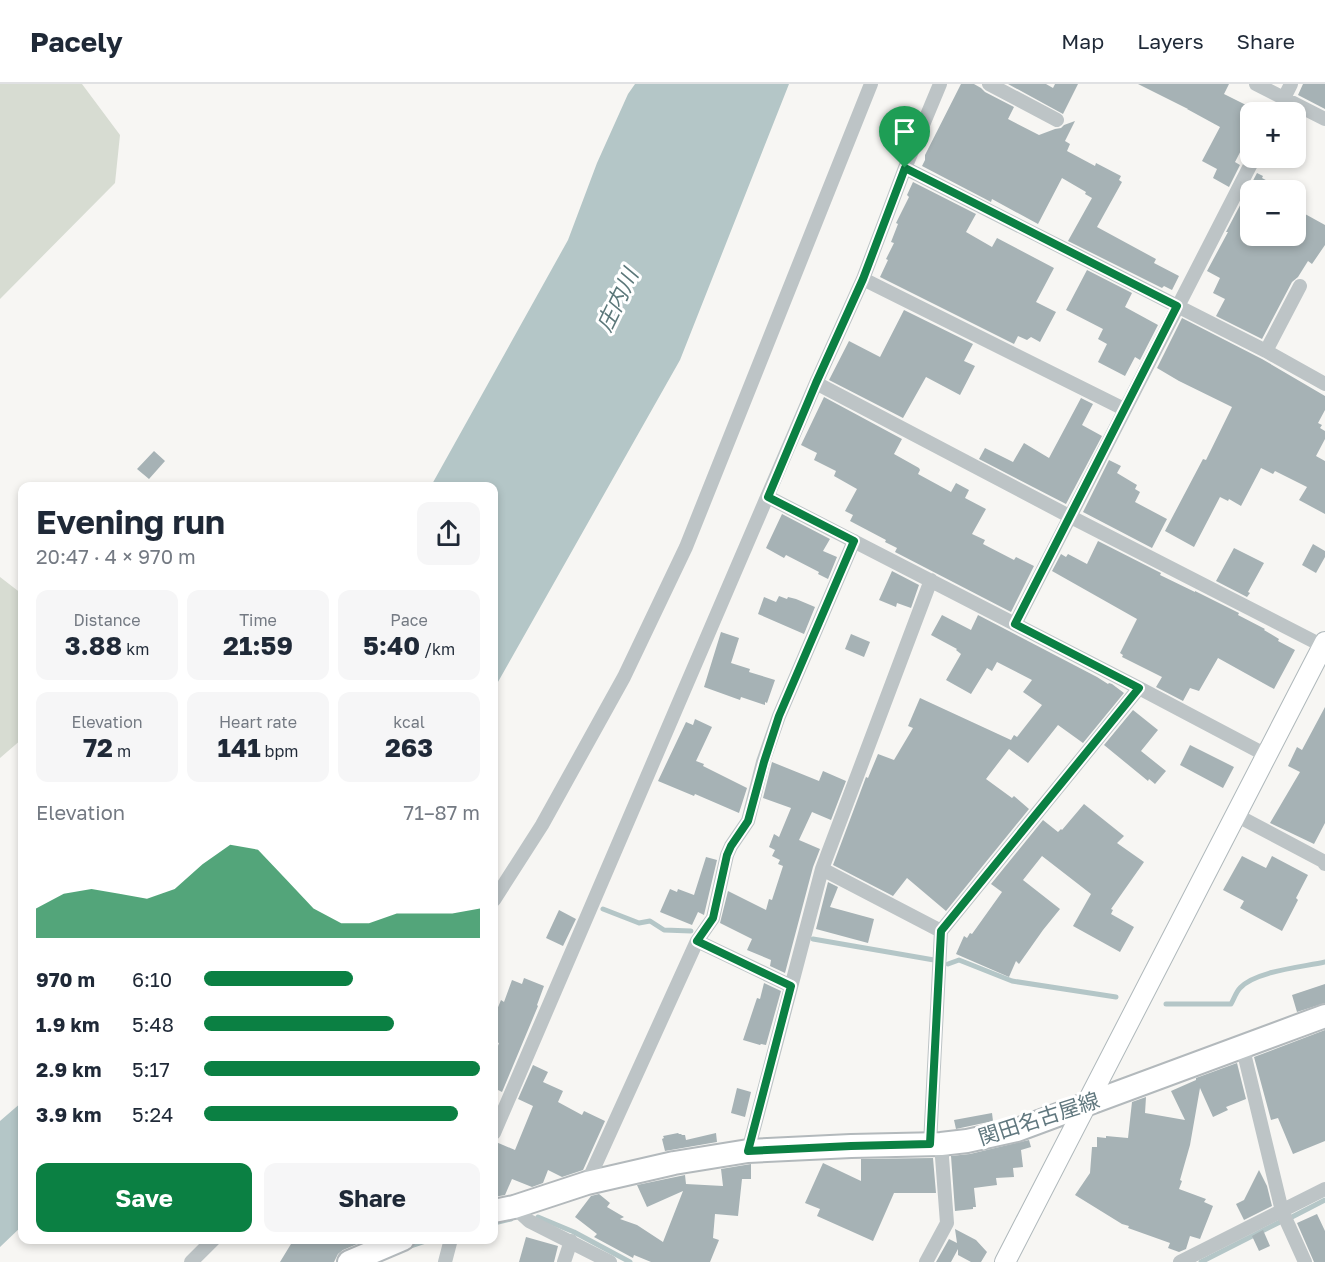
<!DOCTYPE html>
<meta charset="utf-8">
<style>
body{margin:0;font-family:"Golos Text","Noto Sans JP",sans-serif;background:#f6f6f7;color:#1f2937;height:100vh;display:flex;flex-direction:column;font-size:22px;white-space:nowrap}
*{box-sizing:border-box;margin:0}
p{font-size:20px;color:#747a83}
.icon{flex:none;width:33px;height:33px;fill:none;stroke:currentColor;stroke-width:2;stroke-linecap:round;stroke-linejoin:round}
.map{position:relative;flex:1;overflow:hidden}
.side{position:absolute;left:18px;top:398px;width:480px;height:762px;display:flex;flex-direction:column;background:#fff;border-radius:12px;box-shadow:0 3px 9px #0003}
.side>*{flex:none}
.fabs{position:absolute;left:1240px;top:18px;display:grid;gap:12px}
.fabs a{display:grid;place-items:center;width:66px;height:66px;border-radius:12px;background:#fff;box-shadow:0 3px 9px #0003;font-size:30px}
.pin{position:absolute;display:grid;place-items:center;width:51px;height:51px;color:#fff;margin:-62px -26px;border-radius:50% 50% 50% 0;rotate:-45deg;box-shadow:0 0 6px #0007}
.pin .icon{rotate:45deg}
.round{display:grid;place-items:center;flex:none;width:63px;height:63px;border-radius:12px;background:#f6f6f7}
.headline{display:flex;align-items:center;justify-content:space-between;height:102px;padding:0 18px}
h1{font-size:33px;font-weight:700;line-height:45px}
.figures{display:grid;grid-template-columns:repeat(3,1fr);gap:9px;height:102px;padding:6px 18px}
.figures div{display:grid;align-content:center;border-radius:12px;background:#f6f6f7;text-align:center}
.figures b{font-size:26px;font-weight:700}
.figures small{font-size:16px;font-weight:400}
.figures p{font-size:16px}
.chart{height:168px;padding:12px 18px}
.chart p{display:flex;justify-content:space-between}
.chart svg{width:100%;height:108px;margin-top:6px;fill:#0b8043;opacity:.7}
.primary-button{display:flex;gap:12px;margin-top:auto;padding:12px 18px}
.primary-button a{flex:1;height:69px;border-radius:12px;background:#0b8043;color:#fff;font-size:24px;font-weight:700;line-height:69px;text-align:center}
.primary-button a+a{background:#f6f6f7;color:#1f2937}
ul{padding:0 18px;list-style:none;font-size:20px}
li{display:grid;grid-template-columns:96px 72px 1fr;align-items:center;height:45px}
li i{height:15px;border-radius:8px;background:#0b8043}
header{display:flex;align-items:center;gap:36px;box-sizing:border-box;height:84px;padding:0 30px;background:#fff;border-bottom:2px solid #e0e1e3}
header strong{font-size:28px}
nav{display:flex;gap:33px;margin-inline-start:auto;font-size:21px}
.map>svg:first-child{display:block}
.green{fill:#d7dcd2}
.water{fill:#b4c6c7}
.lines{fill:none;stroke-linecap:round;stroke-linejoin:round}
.stream{stroke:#b4c6c7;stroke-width:5}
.building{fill:#a6b2b5}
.secondary-casing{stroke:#afb8bb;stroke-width:22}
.primary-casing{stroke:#b3b9bc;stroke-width:26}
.street{stroke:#bdc4c6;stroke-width:14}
.secondary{stroke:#fff;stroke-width:20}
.primary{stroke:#fff;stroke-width:22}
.route-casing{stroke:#fff;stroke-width:12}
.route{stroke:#0b8043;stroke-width:8}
.labels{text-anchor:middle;stroke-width:6;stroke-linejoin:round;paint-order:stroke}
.street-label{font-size:21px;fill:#61787f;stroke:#fff}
.water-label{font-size:22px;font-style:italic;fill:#5c787a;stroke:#fff}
</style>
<header>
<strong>Pacely</strong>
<nav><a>Map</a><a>Layers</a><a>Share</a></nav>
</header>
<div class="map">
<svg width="1325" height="1178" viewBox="0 0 1325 1178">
<rect width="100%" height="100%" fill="#f7f6f3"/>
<path class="green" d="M0,0H82L120,51L115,99L0,215Z
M0,493L22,510V655L0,674Z"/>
<path class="water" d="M635,0H789L680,276L494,605V402H431L568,156L597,79L628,10Z
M22,1018V1142L0,1163V1037Z"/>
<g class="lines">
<path class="stream" d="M603,825L639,839L650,837L664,846L691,847
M813,855L934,876
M948,880L959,876L1012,897L1116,913
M1166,920H1231C1234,915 1236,908 1240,904C1255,887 1303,883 1325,878
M538,1133L574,1148L630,1178
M1290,1134L1325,1116
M494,1139L511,1135
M405,1164L432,1155
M1201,1178L1280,1138"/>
</g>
<path class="building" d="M961,0H974L981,4L985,8L1014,23L1008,35L1039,51L1055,45L1061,44L1064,41L1075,37L1065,57L1070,60L1067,67L1095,82L1096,79L1121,92L1119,96L1122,98L1097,143L1156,175L1154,179L1179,192L1172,206L1164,202L1162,204L1068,157L1092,114L1085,110L1086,108L1062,94L1038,140L992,115L991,118L922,82L925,76V71Z
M1008,0H1046L1053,4L1055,0H1078L1063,30Z
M1138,0H1229L1224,10L1252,24L1251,47L1235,78L1240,81L1229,103L1213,94L1217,85L1202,77L1220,43L1187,25H1188Z
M1303,0H1325V25L1298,11Z
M1257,89L1263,92L1262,94L1285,106H1251V138L1244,152H1281L1296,160V125L1325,141V161L1312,180L1308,177L1298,193L1292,198L1262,255L1216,232L1225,215L1213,209L1220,194L1207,187L1228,148H1226Z
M913,98L976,130L966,148L992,163L997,154L1054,184L1036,218L1056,228L1040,258L1031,253L1027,256L1018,252L1014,260L880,193L888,176L886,175L894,159L891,158L898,140L896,139L909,113L907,111Z
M1087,186L1132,209L1125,223L1158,241L1140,276L1135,273L1125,292L1098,278L1107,260L1098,255L1103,245L1066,226Z
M904,226L973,260L964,277L975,282L960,311L926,293L903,334L829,296L849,257L880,273Z
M1182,234L1262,275L1325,312V326L1318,339L1322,341L1320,344L1325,347V355L1316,372L1325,377V430L1299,416L1307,403L1275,387L1273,390L1261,384L1241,422L1229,415L1228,417L1220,413L1194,463L1165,447L1203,375L1206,376L1232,323L1179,297L1157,284Z
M824,313L902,355L894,370L919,384L920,386L918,390L951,408L956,399L969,406L965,414L986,425L972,450L985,456L983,460L1014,476L1016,473L1034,482L1011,528L895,468L897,464L885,458L886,456L850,437L853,431L845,427L857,405L834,392L836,387L814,376L817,369L801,361Z
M1081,314L1093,320L1082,341L1102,352L1066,420L979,375L985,364L1013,378L1024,359L1049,374Z
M154,367L165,377L149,395L137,385Z
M1109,376L1121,382L1117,389L1137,401L1135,405L1140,408L1135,418L1167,435L1152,464L1083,428Z
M782,430L830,455L823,467L837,473L828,495L818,490L819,488L786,471L784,474L766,464Z
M1098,457L1161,489L1160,491L1195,508V507L1239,529L1238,531L1265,545L1264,546L1279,555L1278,557L1295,566L1274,605L1218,574L1199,607L1190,604L1183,617L1156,603L1162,593L1122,573L1123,571L1120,569L1137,535L1052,487L1061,470L1066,473L1068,470L1087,480Z
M1313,460L1325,467V473L1316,489L1302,481Z
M1234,464L1264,479L1248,508L1250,509L1247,513L1216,497Z
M892,487L919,501L911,524L897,519L896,523L879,516Z
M779,512L787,515L788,513L796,515L815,523L804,550L758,530L764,513L776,518Z
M942,531L971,546L978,531L1097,593L1108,600L1109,599L1112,600L1124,609L1083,659L1058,641L1028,679L1009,665L986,695L1012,714L1014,712L1029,725L946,827L907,794L893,812L833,781L866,693L868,694L878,670L894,676L913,644L908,642L920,614L1011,656L1014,651L1017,653L1042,621L1023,608L1032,596L997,578L992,587L987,584L971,610L946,596L961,570L956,566L957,565L931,551Z
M721,548L739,554L731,579L750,585L749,588L775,596L767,619L765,618V621L741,613L740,616L704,603Z
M851,550L870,558L864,573L845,565Z
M1325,623V739L1314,760L1270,739L1300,688L1288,682L1297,663L1302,666Z
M1133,626L1158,646L1141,667L1166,687L1155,700L1149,695L1148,697L1104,661Z
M695,635L712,643L696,677L704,680L703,682L747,704L739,729L695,710L694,712L658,697L686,638L693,641Z
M1190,661L1234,683L1223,704L1180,681Z
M772,678L819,697L823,687L846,697L831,736L812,728L799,756L820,765L813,783L785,889L770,882L771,876L747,866L752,855L720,839L728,807L766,826L769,815L772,816L783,782L778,780L780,776L772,772L775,766L769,763L774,750L779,753L791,724L763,714Z
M1084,720L1124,752L1117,759L1144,778L1111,825L1113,826L1111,830L1134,843L1120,868L1073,842L1091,810L1042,772L1023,796L1060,825L1043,846L1019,880L1016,877L1009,893L956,870L964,852L967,854L970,849L972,850L1002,808L991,800L1043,736L1058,748L1061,745L1062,746Z
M1242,772L1266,784L1272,772L1308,791L1296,814L1298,816L1282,847L1240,824L1244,817L1223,806Z
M706,773L717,776L704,831L698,828L692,841L660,828L670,805L677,808L678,805L694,811Z
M828,798L838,803L830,823L874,835L868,859L816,845Z
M559,826L576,835L563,862L546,854Z
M524,894L544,902L537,921L538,922L502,1008L494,1004V973L499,959L494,957V933L501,916L504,918L512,896L522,900Z
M764,899L781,907L766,961L761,960L760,961L743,956L757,914L760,915Z
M1325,900V919L1297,928L1292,911Z
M1325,946V1057L1293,1070L1278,1034L1271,1036L1254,973Z
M1237,979L1246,1015L1226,1023L1228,1026L1213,1033L1200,1004L1190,1061L1180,1096L1182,1097L1179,1105L1206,1115L1204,1118L1213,1122L1200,1155L1190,1152L1186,1165L1179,1168L1168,1164L1170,1159L1128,1144L1129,1142L1122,1140L1075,1111L1090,1089L1092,1063H1097V1053L1106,1054V1052L1128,1054L1132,1018L1146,1013L1145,1029L1185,1036L1171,1007L1196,996V994Z
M533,981L548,988L543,998L563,1007L558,1018L582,1031L584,1027L605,1037L583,1086L562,1093L548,1086L543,1099L532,1103L512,1095L505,1111L494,1113V1058H496L515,1066L533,1022L518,1015Z
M737,1004L751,1008L745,1033L731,1029Z
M992,1029L993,1037L956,1045L954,1036Z
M678,1049L679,1050H681L682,1051H685L686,1056L716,1049L717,1058L665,1067L662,1055L664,1054L663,1052Z
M1029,1056L1031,1063L1021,1066L1023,1083L1013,1084L1014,1093L996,1094L997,1101L974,1104L976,1123H973V1125L955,1127L951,1072L970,1070Z
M933,1074L936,1109H894L873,1157L817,1132L820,1125L805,1119L823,1079L861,1097V1075Z
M751,1080V1095H742L738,1132L715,1130L713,1154L719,1156L710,1178H651L634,1171L633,1174L594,1153L597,1150L575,1133L591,1112L599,1110L610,1119L607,1123L624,1133L620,1135L637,1141L663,1158L683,1107L647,1123L637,1101L685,1091L686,1100L723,1102L721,1085Z
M1259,1086L1267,1102L1272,1122L1244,1136L1236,1120L1244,1116Z
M1317,1130L1325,1147V1178H1314L1297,1139Z
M955,1145L976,1156L987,1168L981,1178H971L958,1171V1165L951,1178H936L949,1155L957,1159Z
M1263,1146L1270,1162L1259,1167L1252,1152Z
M526,1153L558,1162L554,1178H519Z
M294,1155H369L343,1166L338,1170L334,1178H280Z"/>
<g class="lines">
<g class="secondary-casing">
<path id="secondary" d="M1005,1178L1325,558"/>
</g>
<g class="primary-casing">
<path id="primary" d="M494,1127L514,1123L587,1099L674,1079L748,1067L851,1062L941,1060L967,1057L1017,1046L1325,932
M349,1178L403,1155"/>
</g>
<path class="street" d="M989,0L1057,36
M1256,0L1325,35
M1277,28L1291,0
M905,84L1266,267L1325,300
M863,195L1124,325
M1266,267L1300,202
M816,299L1069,432L1325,563
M768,413L1139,604L1266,671
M1015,540L1254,74
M1236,731L1323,777L1325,780
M822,785L941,847
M494,816L542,741L624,593L686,463L871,0
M697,857L791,902
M1242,961L1282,1127L1305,1178
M494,1049L816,299L863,195L905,84L940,0
M930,1060L941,847L1139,604
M748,1067L822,785L931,496
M587,1099L697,857L713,834L727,771L731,762L748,737L763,678L779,632L854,457
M514,1123L529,1137L610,1178
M191,1178L214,1155
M445,1178L451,1155
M564,1178L571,1157
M926,1178L947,1139L941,1060
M1180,1178L1325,1105"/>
<use href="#secondary" class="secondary"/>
<use href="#primary" class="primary"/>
</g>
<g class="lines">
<g class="route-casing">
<path id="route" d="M905,84L1177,222L1015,540L1139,604L941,847L930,1060L851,1062L748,1067L791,902L697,857L713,834L727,771L731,762L748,737L764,678L779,632L854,457L768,413L816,299L863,195Z"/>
</g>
<use href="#route" class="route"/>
</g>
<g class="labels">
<g class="street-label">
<text transform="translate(1039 1035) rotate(-18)" y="7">関田名古屋線</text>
</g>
<g class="water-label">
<text transform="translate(617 216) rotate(-64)" y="8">庄内川</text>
</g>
</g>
</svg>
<div class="fabs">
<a>+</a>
<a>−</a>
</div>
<div class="pin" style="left:905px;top:84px;background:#1e9e55"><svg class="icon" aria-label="arrive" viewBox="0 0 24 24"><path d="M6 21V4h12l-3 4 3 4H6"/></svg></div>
<section class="side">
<div class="headline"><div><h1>Evening run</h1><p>20:47 · 4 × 970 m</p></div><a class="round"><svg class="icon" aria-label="share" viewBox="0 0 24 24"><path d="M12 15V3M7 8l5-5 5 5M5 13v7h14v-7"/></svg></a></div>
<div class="figures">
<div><p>Distance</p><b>3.88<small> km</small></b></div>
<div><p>Time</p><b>21:59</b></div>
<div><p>Pace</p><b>5:40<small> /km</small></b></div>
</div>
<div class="figures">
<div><p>Elevation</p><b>72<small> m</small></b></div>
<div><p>Heart rate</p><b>141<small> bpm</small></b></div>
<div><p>kcal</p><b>263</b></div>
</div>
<div class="chart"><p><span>Elevation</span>71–87 m</p>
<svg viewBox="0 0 160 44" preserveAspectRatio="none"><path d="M0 44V32L10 26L20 24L30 26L40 28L50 24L60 14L70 6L80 8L90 20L100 32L110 38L120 38L130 34L140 34L150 34L160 32V44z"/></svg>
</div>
<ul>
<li><b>970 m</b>6:10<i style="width:54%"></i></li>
<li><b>1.9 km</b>5:48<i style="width:69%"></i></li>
<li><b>2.9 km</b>5:17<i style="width:100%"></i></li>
<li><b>3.9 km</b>5:24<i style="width:92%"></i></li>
</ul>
<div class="primary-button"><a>Save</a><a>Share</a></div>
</section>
</div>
